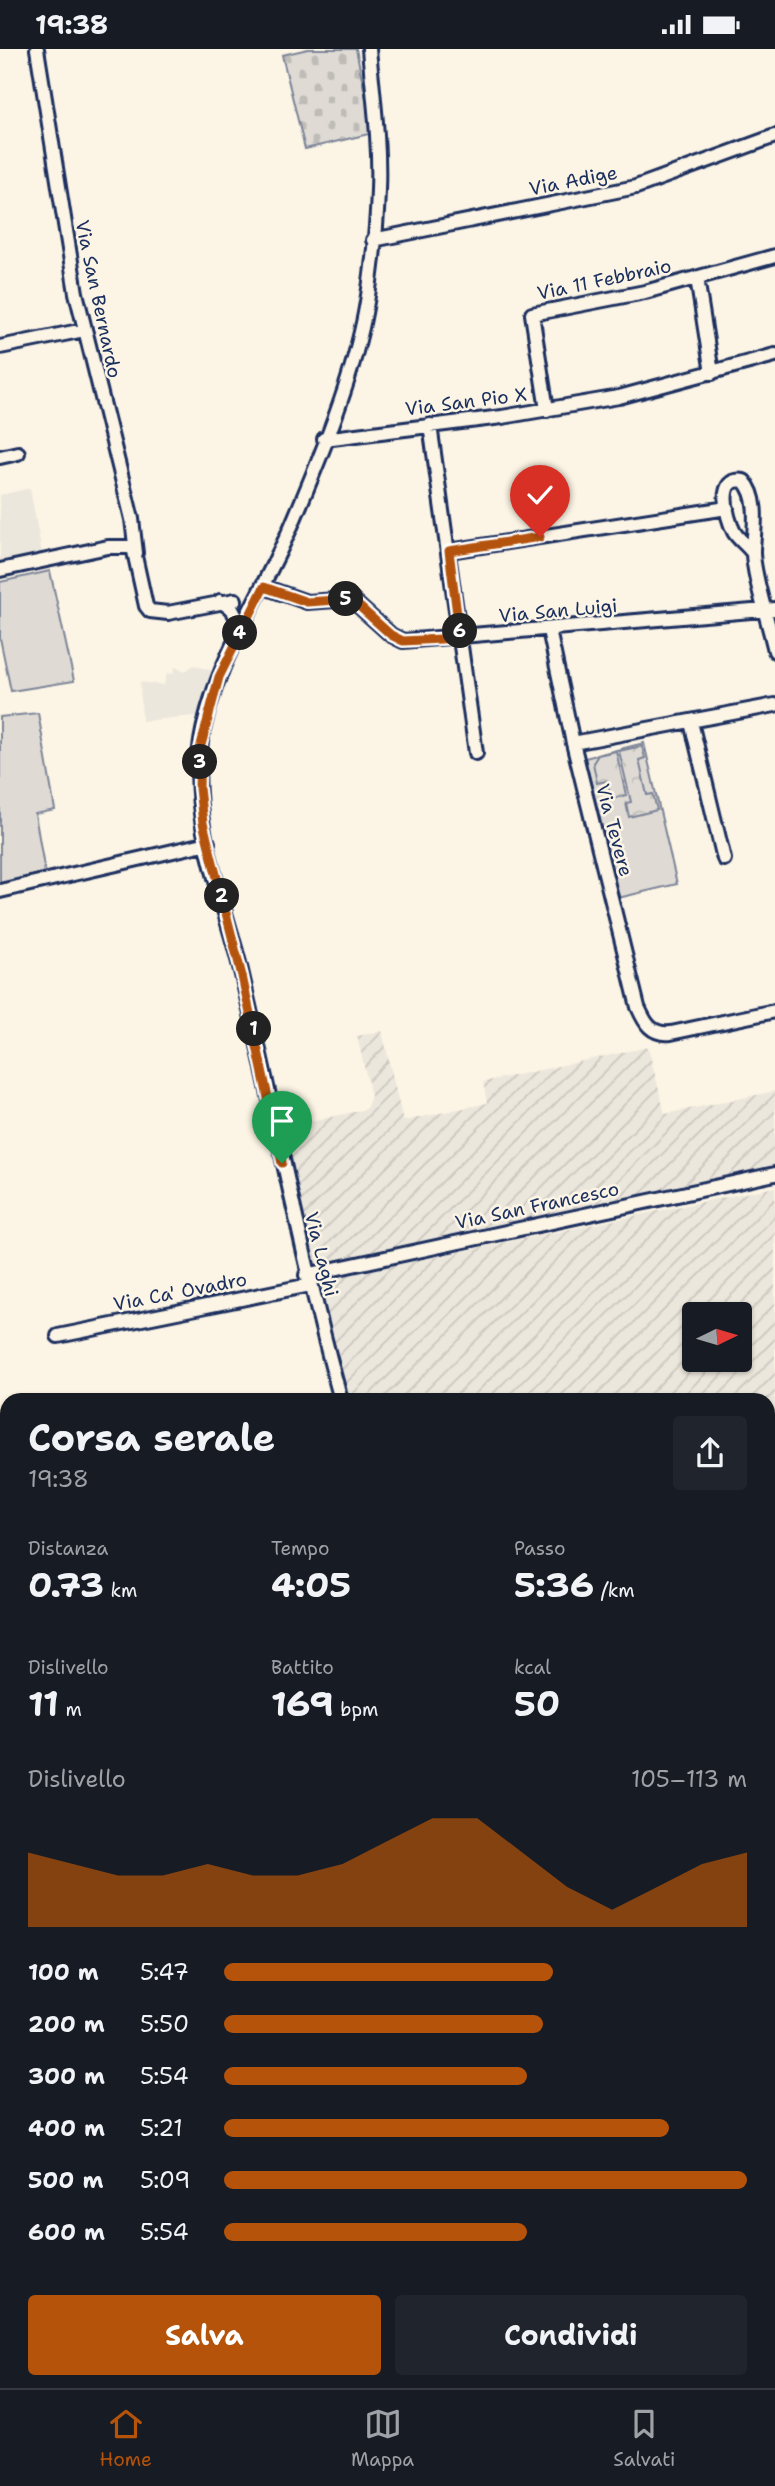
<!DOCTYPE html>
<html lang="it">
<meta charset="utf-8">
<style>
body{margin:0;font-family:"Shantell Sans",sans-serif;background:#20242c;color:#f1f3f6;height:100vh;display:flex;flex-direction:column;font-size:26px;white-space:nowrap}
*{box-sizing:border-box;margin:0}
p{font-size:23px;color:#9ea1a6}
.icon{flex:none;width:38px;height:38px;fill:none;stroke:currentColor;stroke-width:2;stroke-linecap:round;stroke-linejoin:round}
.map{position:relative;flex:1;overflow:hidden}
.panel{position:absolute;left:0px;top:1344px;width:775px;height:996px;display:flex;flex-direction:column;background:#171b24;border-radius:21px 21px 0 0;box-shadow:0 2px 5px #0004}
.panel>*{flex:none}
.needle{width:46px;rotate:85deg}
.fabs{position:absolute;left:682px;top:1253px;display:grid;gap:14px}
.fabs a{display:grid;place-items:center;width:70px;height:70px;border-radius:7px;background:#171b24;box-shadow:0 2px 5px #0004;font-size:35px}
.pin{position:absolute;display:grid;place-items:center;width:60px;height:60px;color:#fff;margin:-72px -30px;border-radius:50% 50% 50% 0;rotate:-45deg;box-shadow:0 0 7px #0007}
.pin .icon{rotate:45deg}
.km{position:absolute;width:35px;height:35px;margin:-18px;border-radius:50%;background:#222;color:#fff;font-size:19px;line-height:35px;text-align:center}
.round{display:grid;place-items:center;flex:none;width:74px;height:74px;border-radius:7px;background:#20242c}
.summary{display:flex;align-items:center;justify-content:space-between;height:119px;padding:0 28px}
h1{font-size:38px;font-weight:700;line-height:52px}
.figures{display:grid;grid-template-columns:repeat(3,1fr);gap:10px;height:119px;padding:7px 28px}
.figures div{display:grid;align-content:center}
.figures b{font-size:35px;font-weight:700}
.figures small{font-size:19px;font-weight:400}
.figures p{font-size:19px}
.chart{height:196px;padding:14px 28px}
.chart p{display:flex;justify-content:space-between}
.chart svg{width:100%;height:126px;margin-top:7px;fill:#b45309;opacity:.7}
.primary-button{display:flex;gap:14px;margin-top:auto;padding:14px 28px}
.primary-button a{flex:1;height:80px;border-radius:7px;background:#b45309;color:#fff;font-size:28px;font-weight:700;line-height:80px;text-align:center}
.primary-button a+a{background:#20242c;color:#f1f3f6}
ul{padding:0 28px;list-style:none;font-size:23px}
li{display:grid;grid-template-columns:112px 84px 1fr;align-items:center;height:52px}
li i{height:18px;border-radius:9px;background:#b45309}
.status{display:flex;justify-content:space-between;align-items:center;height:49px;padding:0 35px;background:#171b24;direction:ltr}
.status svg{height:19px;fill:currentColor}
.menu{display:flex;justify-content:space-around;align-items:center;height:98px;border-top:2px solid #363941;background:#171b24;font-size:19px;color:#9ea1a6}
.menu a{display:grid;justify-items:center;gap:4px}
.menu .current{color:#b45309}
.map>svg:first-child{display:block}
.built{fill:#ece7dc}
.industrial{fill:url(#industrial-furrows);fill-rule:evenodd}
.grass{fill:#dfdbd4;stroke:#7d8599;stroke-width:2}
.cemetery{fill:url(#cemetery-stones);stroke:#7d8599;stroke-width:2}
.park{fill:url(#park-crowns);stroke:#7d8599;stroke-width:2}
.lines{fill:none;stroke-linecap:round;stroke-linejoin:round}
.minor-casing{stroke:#1b2f5e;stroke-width:18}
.minor{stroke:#fcf5e5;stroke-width:12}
.route-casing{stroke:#fff;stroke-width:14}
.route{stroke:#b45309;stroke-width:9}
.labels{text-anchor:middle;stroke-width:5;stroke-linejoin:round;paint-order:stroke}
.street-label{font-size:19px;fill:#1b2f5e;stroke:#fcf5e5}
</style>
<div class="status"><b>19:38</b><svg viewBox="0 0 49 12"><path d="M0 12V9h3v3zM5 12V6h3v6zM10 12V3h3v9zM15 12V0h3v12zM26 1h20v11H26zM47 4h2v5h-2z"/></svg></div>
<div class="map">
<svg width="775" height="2339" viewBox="0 0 775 2339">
<defs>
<pattern id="industrial-furrows" width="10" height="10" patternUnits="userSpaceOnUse" patternTransform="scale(1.75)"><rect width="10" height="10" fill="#ece7dc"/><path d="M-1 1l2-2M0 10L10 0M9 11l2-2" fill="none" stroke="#cac6bf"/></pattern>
<pattern id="cemetery-stones" width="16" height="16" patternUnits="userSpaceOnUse" patternTransform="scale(1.75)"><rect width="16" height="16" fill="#dfdbd4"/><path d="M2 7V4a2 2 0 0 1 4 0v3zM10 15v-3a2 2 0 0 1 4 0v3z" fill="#bfbcb8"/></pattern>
<pattern id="park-crowns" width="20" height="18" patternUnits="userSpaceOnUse" patternTransform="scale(1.75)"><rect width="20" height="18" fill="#dfdbd4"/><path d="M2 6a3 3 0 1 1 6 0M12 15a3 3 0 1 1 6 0" fill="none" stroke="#bfbcb8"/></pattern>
</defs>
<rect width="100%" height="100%" fill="#fcf5e5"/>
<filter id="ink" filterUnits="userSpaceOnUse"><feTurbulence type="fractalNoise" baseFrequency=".0143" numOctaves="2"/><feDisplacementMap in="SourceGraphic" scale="14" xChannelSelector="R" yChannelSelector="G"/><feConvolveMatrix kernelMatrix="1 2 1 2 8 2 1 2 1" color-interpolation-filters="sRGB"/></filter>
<g filter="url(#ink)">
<path class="built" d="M30,439L42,504L0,513V446Z
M194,616L216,623L205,666L142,672L140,633L164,636L167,624L173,625L175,618L185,622Z"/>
<path class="industrial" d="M382,982L403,1072L487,1054L483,1033L648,998L665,1065L775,1042V1118L318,1215L313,1214L282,1079L366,1060L371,1047L357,987Z
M775,1138V1599L768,1600V1351H348L318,1238L322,1231ZM695,1265H740V1311H695Z"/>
<path class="grass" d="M50,522L74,632L11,642L0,589V533Z
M38,664L55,761L35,765L45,824L0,835V668Z
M644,694L677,835L618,849L585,709Z"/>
<path class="cemetery" d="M308,0H356L373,84L305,100L282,6Z"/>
<path class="park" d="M642,697L645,709L639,711L647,746L653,745L657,761L629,768L626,754L631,753L619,702Z
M616,702L626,746L611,750L607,732L597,734L593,714L598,706Z"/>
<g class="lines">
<g class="minor-casing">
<path id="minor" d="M37,0L76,244L132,470L136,504
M373,191L636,138L775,87
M697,229L712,324
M0,298L84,281
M547,361L532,265L645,243L775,207
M430,376L476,704
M324,390L502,368L619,348L775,306
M0,408L18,404
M449,502L727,459
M752,503C747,496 738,490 734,483C726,468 716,426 744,432C760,449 754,480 753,501C752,523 770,578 775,602
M0,521L108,498H133L146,557L150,562L168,564L235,551
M264,538L307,553L351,550L391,586L403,592L775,560
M220,552L232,560L242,579
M549,581L573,694L638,958C645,974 651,986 671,984L775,962
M691,673L724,810
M573,694L775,656
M0,842L208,794
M306,1226L775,1125
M58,1287L310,1236
M341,1351C302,1210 275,1068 242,926C225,853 190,775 200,699C211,617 262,547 293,473C318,414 345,349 360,287C370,248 377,181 378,140C380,94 373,46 369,0
M768,1763L775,1762
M768,1921L775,1924
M768,1956L775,1992
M768,2064L775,2062
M768,2165L775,2163
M0,2193L7,2191
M768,2230L775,2229
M0,2245L7,2243
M626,2333L628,2339"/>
</g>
<use href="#minor" class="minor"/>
</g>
</g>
<g class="lines" filter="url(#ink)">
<g class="route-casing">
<path id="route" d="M282,1114L242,927L203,774L199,739L200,700L219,628L264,538L307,553L351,550L391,586L403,592L460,589L449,502L540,488"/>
</g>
<use href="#route" class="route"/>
</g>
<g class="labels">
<g class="street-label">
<text transform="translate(573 131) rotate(-11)" y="7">Via Adige</text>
<text transform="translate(604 230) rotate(-12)" y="7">Via 11 Febbraio</text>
<text transform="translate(99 250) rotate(78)" y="7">Via San Bernardo</text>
<text transform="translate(466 352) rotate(-7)" y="7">Via San Pio X</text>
<text transform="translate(558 561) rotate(-5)" y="7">Via San Luigi</text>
<text transform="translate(615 781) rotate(75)" y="7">Via Tevere</text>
<text transform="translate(537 1156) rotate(-12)" y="7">Via San Francesco</text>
<text transform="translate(322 1205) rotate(76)" y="7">Via Laghi</text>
<text transform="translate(180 1242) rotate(-11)" y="7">Via Ca' Ovadro</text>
</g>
</g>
</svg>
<div class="fabs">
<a><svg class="needle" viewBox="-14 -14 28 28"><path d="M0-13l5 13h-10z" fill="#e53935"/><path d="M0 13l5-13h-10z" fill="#9ea1a6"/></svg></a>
</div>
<div class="pin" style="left:282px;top:1114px;background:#1e9e55"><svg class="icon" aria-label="arrive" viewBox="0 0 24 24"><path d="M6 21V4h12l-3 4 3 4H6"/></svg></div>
<div class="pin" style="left:540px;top:488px;background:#d93025"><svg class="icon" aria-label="check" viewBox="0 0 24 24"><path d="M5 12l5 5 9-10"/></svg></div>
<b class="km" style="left:254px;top:980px">1</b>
<b class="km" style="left:222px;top:847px">2</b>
<b class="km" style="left:200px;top:713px">3</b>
<b class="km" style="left:240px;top:584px">4</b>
<b class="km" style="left:346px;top:550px">5</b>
<b class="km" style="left:460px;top:582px">6</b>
<section class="panel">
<div class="summary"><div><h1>Corsa serale</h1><p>19:38</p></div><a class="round"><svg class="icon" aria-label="share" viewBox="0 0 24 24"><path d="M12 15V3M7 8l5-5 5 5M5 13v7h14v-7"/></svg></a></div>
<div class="figures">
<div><p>Distanza</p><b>0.73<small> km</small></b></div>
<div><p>Tempo</p><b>4:05</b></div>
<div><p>Passo</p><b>5:36<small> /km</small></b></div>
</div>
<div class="figures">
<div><p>Dislivello</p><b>11<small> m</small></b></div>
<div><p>Battito</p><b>169<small> bpm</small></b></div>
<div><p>kcal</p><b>50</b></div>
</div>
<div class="chart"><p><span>Dislivello</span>105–113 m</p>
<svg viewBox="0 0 160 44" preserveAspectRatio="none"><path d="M0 44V18L10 22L20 26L30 26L40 22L50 26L60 26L70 22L80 14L90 6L100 6L110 18L120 30L130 38L140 30L150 22L160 18V44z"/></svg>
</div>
<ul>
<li><b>100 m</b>5:47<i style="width:63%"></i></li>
<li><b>200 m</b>5:50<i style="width:61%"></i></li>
<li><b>300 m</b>5:54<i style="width:58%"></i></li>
<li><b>400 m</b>5:21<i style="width:85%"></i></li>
<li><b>500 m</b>5:09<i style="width:100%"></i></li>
<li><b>600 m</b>5:54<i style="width:58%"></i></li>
</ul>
<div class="primary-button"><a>Salva</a><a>Condividi</a></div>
</section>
</div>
<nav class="menu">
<a class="current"><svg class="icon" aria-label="home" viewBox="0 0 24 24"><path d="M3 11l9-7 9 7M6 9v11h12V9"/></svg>Home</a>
<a><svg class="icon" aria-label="map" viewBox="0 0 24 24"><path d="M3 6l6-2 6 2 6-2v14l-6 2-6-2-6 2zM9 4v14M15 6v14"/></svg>Mappa</a>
<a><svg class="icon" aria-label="saved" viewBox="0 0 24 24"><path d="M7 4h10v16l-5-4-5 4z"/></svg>Salvati</a>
</nav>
